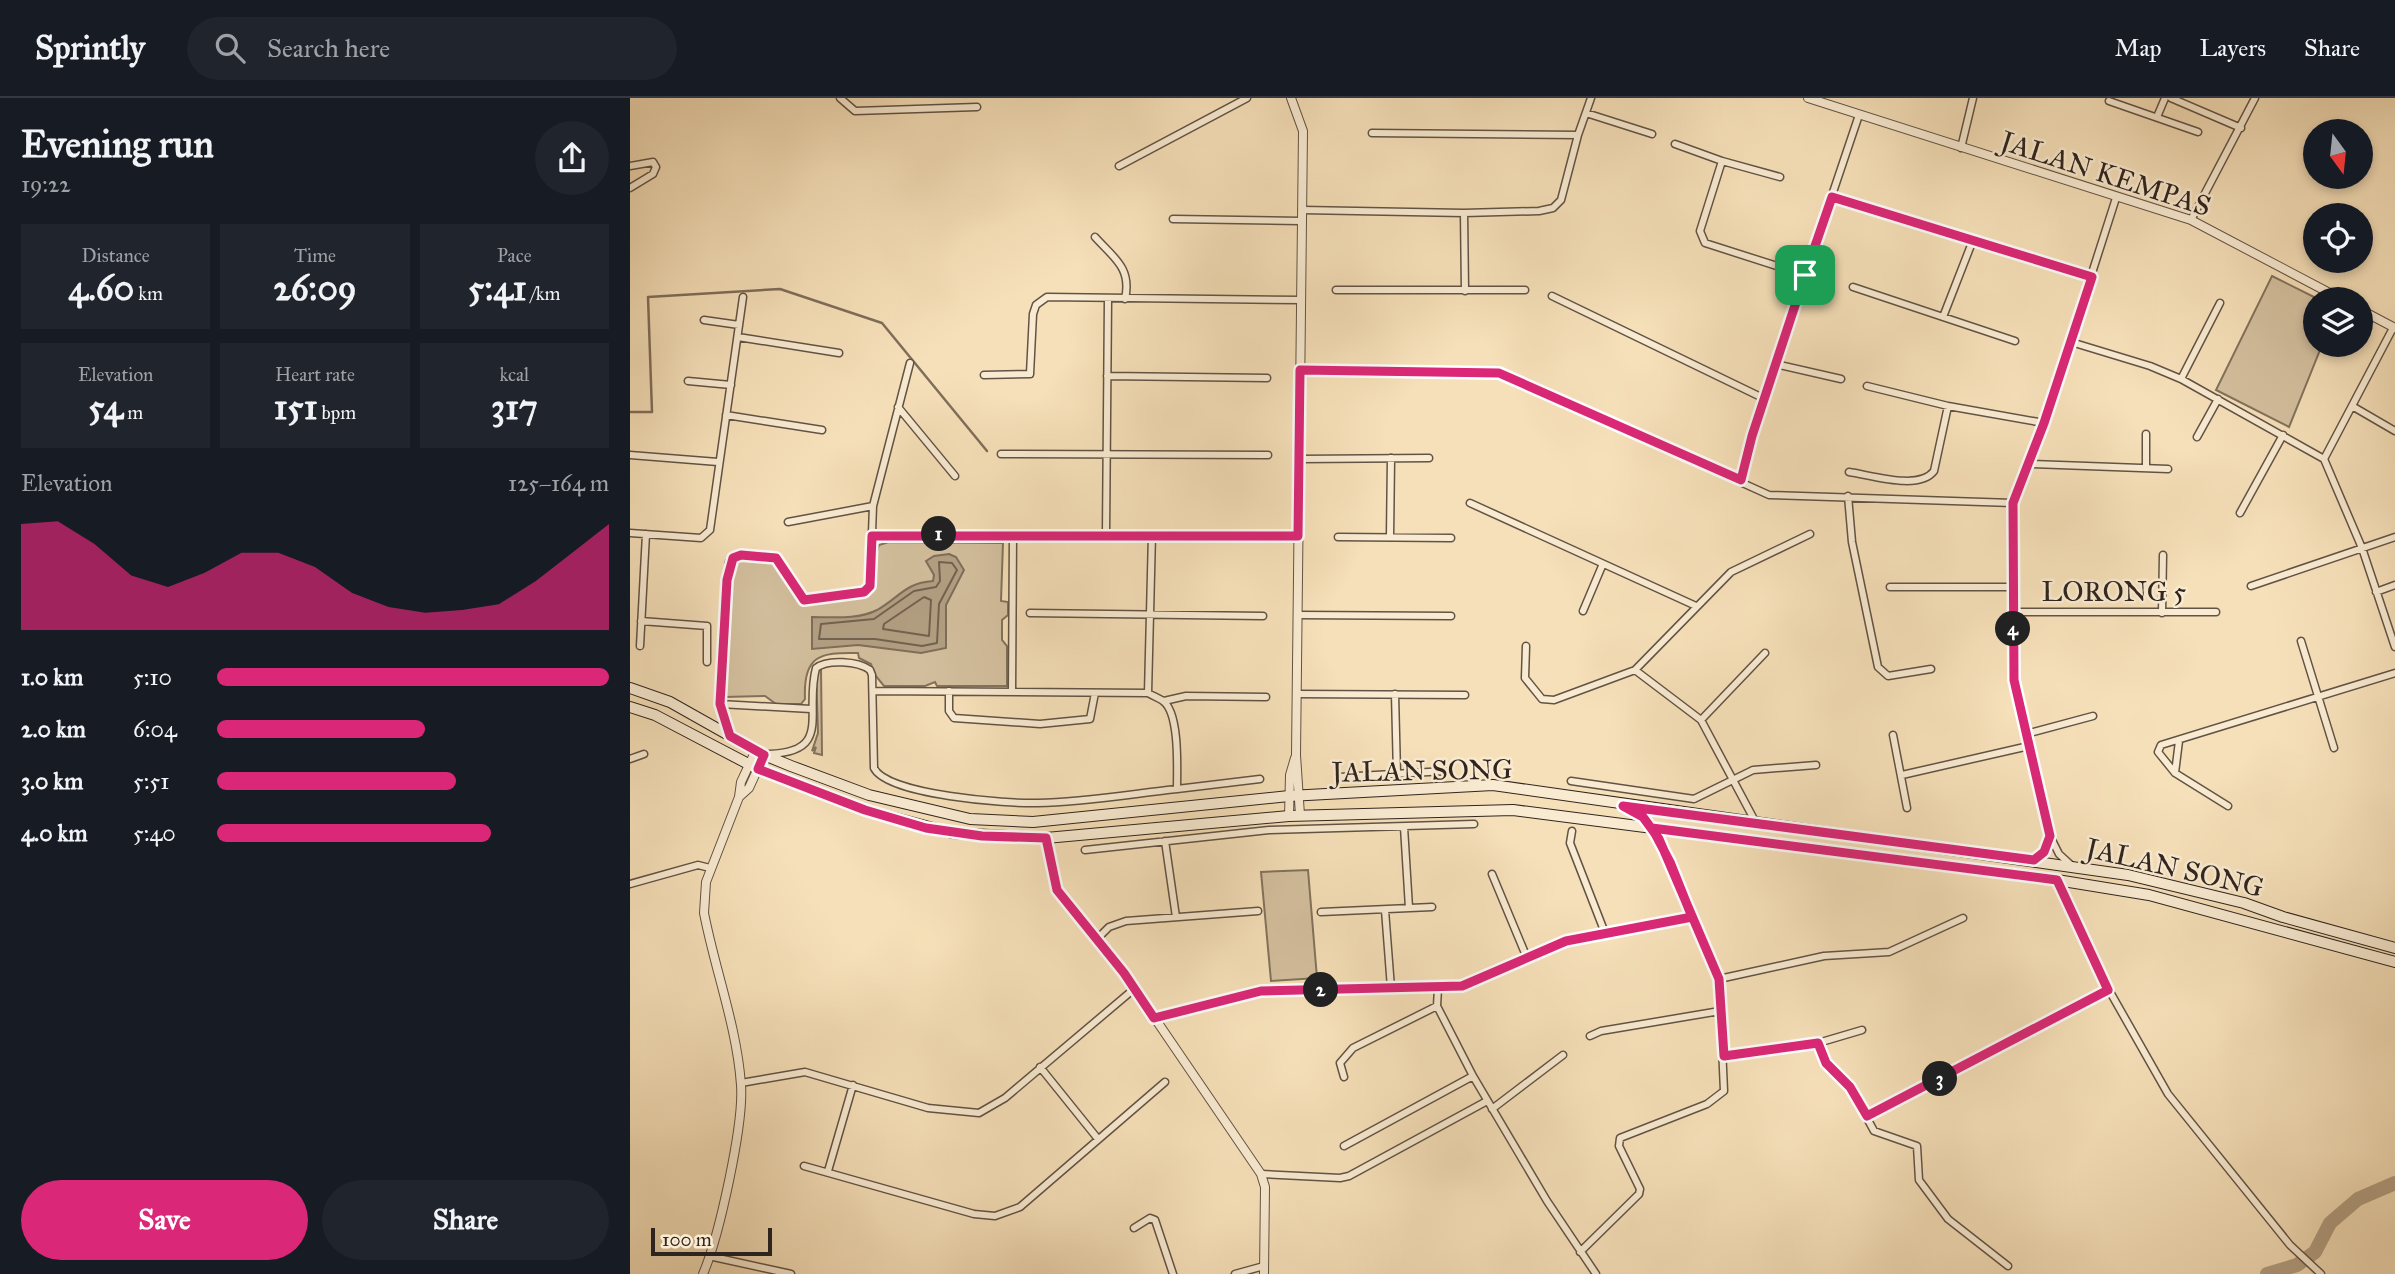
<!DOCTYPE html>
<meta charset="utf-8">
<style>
body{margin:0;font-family:"IM FELL Great Primer",serif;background:#20242c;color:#f1f3f6;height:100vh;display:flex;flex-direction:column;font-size:26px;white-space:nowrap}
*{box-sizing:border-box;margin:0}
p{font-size:23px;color:#9ea1a6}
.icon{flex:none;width:38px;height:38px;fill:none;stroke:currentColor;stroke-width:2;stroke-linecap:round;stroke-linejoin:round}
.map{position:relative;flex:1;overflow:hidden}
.drawer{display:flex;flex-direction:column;background:#171b24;width:630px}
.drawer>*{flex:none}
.needle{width:46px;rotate:165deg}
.controls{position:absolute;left:1673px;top:21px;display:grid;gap:14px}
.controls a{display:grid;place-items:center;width:70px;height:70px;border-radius:50%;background:#171b24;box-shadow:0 4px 10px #0003;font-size:35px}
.scale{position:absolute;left:21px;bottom:18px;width:121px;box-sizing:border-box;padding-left:7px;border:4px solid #30241e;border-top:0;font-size:19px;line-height:24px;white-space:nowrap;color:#30241e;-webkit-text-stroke:5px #f9ebd2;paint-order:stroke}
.pin{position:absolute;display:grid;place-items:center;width:60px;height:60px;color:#fff;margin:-30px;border-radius:14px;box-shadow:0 4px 10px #0006}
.km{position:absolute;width:35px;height:35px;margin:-18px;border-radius:50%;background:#222;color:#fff;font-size:19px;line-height:35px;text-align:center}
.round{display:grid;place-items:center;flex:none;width:74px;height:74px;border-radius:37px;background:#20242c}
.head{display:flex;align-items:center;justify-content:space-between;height:119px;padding:0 21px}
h1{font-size:38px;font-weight:800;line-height:52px}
.metrics{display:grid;grid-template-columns:repeat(3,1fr);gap:10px;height:119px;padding:7px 21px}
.metrics div{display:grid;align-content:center;border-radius:0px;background:#20242c;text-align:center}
.metrics b{font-size:35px;font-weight:800}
.metrics small{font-size:19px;font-weight:400}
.metrics p{font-size:19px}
.chart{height:196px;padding:14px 21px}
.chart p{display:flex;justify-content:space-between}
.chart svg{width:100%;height:126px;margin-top:7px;fill:#db2777;opacity:.7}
.primary-button{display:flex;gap:14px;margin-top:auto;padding:14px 21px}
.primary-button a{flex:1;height:80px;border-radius:42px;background:#db2777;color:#fff;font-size:28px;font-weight:800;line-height:80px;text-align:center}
.primary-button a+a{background:#20242c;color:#f1f3f6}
ul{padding:0 21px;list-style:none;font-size:23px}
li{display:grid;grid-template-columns:112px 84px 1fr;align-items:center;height:52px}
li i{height:18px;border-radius:9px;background:#db2777}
header{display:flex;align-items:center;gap:42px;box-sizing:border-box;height:98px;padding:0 35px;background:#171b24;border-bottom:2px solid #363941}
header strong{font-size:33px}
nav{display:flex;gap:38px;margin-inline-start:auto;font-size:24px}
.search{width:490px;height:63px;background:#20242c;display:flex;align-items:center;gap:18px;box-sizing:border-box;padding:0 24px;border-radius:38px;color:#9ea1a6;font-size:26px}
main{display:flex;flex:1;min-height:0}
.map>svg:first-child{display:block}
.green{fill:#d4c09f;stroke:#82725e;stroke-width:2}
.water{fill:#b3a084;stroke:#7f6e5b;stroke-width:2}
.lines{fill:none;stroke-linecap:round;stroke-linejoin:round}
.shore{stroke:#726251;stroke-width:2}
.stream{stroke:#7f6e5b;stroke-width:2.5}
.river{stroke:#b3a084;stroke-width:14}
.minor-casing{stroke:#625345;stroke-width:9}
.tertiary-casing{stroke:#625345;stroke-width:10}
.secondary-casing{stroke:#30241e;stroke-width:12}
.minor{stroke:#f9ebd2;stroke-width:6}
.tertiary{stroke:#f9ebd2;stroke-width:8}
.secondary{stroke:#f9ebd2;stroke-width:10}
.route-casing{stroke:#fff;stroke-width:14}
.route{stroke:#db2777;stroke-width:9}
.labels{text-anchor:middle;stroke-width:5;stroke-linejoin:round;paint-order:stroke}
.street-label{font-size:28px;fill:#30241e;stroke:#f9ebd2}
</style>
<header>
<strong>Sprintly</strong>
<div class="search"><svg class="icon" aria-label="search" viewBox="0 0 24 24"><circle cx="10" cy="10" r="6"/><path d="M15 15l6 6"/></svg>Search here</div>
<nav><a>Map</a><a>Layers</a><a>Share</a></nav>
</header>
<main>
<section class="drawer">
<div class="head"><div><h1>Evening run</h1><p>19:22</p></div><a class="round"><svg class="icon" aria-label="share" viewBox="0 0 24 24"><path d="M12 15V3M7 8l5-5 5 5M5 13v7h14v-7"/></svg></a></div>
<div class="metrics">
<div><p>Distance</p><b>4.60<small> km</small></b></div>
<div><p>Time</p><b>26:09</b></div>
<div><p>Pace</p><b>5:41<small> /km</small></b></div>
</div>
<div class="metrics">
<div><p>Elevation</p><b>54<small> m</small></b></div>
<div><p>Heart rate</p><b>151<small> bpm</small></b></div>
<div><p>kcal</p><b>317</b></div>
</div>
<div class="chart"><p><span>Elevation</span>125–164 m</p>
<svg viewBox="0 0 160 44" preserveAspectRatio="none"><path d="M0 44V7L10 6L20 14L30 25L40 29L50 24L60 17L70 17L80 22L90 31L100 36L110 38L120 37L130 35L140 27L150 17L160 7V44z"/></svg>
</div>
<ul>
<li><b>1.0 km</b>5:10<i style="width:100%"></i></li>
<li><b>2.0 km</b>6:04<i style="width:53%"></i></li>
<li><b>3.0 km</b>5:51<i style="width:61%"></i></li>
<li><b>4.0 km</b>5:40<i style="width:70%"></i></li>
</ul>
<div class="primary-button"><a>Save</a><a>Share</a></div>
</section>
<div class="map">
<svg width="1765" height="1176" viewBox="0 0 1765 1176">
<rect width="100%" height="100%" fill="#f6e0b9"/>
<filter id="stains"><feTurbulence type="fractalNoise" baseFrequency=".00286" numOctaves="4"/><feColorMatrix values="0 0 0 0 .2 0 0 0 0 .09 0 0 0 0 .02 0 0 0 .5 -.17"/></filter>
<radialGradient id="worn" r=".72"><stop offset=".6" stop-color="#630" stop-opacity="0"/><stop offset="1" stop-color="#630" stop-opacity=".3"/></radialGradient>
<path class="green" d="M1642,178L1688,201H1685V247H1692L1659,329L1586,292Z
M259,444L373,445L371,503L378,504V517L372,522V542L377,548V588H307L305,584L295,588H254L245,577L241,566L229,560L228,555C189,554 173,558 175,601L171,606H146L135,598L94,599L102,463C109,459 114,459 123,459C159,461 153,480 171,505L181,506L241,494C250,480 242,462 249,447Z
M191,570L192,657L184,655L186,649L182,653L188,635L186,572Z
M678,772L687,880L641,883L631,774Z"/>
<path class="water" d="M319,456L326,459L334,472L316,507V550L291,555L228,547L182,551V519C202,519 228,522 247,512C270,499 275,485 303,483L304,477L296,463L304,458Z"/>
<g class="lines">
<path class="shore" d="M309,464L322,465L327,472L309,506L307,545L292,548L245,541H189L191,526L244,521L284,493L306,489L310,483Z
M294,499L301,502L299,538L253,531L254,526Z"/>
<path class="stream" d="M0,314H22L18,199L150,191L252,225L357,353"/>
<path class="river" d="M1637,1176L1667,1167L1685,1154L1700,1125L1728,1101L1765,1085"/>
<g class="minor-casing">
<path id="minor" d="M210,0L225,13L347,9
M1541,0L1611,30
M1479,3L1568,34
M956,15L1022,36
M1527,19L1535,0
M742,35L948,37
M1045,46L1092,63L1070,133L1075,145L1175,177
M1331,50L1343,0
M1092,63L1150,79
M0,68L23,64L26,69L23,76L0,90
M489,68L617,0
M1202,99L1462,179
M672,112L834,115L909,113L923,110L931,102L948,37L961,0
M834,115L835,193
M543,121L671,123
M1561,122L1625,0
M465,139C484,160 502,170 495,201
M1223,189L1385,243
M706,192H895
M922,198L1135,301
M1313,219L1343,142
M74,222L109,227
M108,239L209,255
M1441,244L1520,268L1551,281L1694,361L1732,450L1765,549
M1145,266L1211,281
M670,273L869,275L1139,397L1383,405
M354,277L400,276L403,216L406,207L417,199L671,202
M477,278L637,280
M1551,281L1590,205
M58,283L101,287
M1237,288L1318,308L1414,325
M1722,308L1765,333
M268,309L325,378
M96,317L192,332
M1567,339L1588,301
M371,356L638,357
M0,357L88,364
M670,361L799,360
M1694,361L1763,230
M1399,366L1538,371
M1516,370V336
M1219,374C1241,377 1289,393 1304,373L1318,308
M1111,382L1121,338L1229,17
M1218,398L1222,444L1248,569L1258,578L1301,571
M840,405L1066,508
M1610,415L1653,337
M158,424L243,408
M0,435L71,440L80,432L113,199
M476,436L478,201
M242,438H668
M708,439L821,440
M760,439L761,360
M1621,488L1765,439
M1260,489H1381
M1746,494L1765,487
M953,513L972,468
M1382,514H1586
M400,515L633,518
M1532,515L1533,457
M668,517L821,518
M11,523L77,528V564
M1671,543L1704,650
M10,548L16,436
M896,548L895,580L912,601L924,602L1005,572L1101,474L1180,436
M1005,572L1071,622L1126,725
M243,593L518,595
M319,593V613L324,620L410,626L460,621L465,595
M382,594L383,436
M667,596L835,597
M765,596L767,676
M534,603L556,598L636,599
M90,606L181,611
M1071,622L1135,555
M1396,636L1463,618
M1263,637L1277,710
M100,638L90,606L99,464L111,457L146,460L174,502L234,494L240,488L243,408L280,265
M139,656C203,654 174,615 186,570C197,561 228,563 240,572L242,577L244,670C257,697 378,706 408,705C454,704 501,696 547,691C547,672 550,615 533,603C529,600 523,598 518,595L522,436
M0,661L14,656
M1545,675L1549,643
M1272,677L1399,648
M710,679L816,673
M941,683L1064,701L1123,672L1186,667
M547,691L630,681
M1598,708L1545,675L1528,654L1531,647L1765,575
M774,729L779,810
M942,733L940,745L975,835
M535,743L546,819
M455,752L639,732L844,726
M1404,762L1414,754L1420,738
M1441,767L1429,756L1420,738L1384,582L1383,405L1414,325L1486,100
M862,776L897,860
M1427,782L1475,885L1538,996L1660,1147L1691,1176
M0,786L68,767L80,770
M755,812L761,890
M691,814L802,809
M466,842L479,829L496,823L628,813
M1089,881L1194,858L1259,854L1333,820
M808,890L807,908L843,978L917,1103L966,1176
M524,920L631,893L832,888L936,843L1062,819
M960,938L971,933L1090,913
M1188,945L1196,965L1220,989L1244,1033L1287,1048L1289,1082L1318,1121L1378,1168
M1094,958L1188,945L1232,932
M410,969L468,1041
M714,979L710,965L723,950L807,908
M111,985L175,974L298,1010L349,1015L375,1000L504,891
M862,1011L933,957
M1237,1018L1478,892
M714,1048L843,978
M174,1068L344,1116L365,1118L390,1109L535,984
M198,1073L223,987
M631,1076L710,1080L719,1078L857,1003
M504,1130L520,1120L525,1122L543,1176
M950,1154L1009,1096L1010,1091L989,1048L990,1040L1077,1006L1094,993L1089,881L1040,764L1022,731
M79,1158L161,1176
M605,1176L634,1168"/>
</g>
<g class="tertiary-casing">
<path id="tertiary" d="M661,0L673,33L666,657L670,717
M1178,0L1561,122L1711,201
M1731,212L1765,230
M109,699L119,690L134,657
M659,718L660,677L665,660
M416,740L427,792L494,875L631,1076L635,1089L634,1176
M73,1176C89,1139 114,1026 111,987C107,929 85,872 74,815L76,784L109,699L111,684L126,652"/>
</g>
<g class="secondary-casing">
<path id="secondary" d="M0,590L40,604L134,657L161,668L239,697L340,721L403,724L659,698L863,687L1498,777L1614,805L1653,819L1765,850
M0,609L25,617L128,671L235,712L322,735L416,740L659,718L883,712L1427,782L1519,797L1765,864"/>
</g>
<use href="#minor" class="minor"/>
<use href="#tertiary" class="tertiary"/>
<use href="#secondary" class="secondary"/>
</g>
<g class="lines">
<g class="route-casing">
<path id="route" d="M1175,177L1122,338L1111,382L869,275L670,272L668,438H242L240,488L234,494L174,502L146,460L111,457L103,460L97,482L90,606L100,638L134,657L128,671L235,712L296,730L352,738L416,740L427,792L494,875L524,920L631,893L832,888L936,843L1062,819L1040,764L1022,730L1427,782L1478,892L1237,1018L1220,989L1196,965L1188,945L1094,958L1089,881L1029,741L1013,719L993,708L1404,762L1414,754L1420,738L1384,582L1383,405L1414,325L1462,179L1202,99L1175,177"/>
</g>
<use href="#route" class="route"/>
</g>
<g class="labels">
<g class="street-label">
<text transform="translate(1476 75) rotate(18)" y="10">JALAN KEMPAS</text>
<text x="1484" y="503">LORONG 5</text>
<text transform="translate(792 672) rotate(-1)" y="10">JALAN SONG</text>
<text transform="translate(1545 769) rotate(13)" y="10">JALAN SONG</text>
</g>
</g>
<rect width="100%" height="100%" filter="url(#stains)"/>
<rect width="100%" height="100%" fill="url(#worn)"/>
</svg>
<div class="controls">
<a><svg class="needle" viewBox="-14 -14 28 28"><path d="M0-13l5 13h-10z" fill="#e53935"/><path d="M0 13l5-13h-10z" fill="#9ea1a6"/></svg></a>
<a><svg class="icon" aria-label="locate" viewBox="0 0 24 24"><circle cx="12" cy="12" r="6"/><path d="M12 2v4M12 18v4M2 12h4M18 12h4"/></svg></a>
<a><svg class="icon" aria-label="layers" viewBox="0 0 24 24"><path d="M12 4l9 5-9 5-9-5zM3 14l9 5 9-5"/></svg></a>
</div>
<div class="scale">100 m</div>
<div class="pin" style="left:1175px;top:177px;background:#1e9e55"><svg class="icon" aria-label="arrive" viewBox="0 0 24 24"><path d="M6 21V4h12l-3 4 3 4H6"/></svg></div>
<b class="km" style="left:309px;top:436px">1</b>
<b class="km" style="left:691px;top:892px">2</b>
<b class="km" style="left:1310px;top:981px">3</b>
<b class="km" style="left:1383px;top:531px">4</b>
</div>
</main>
